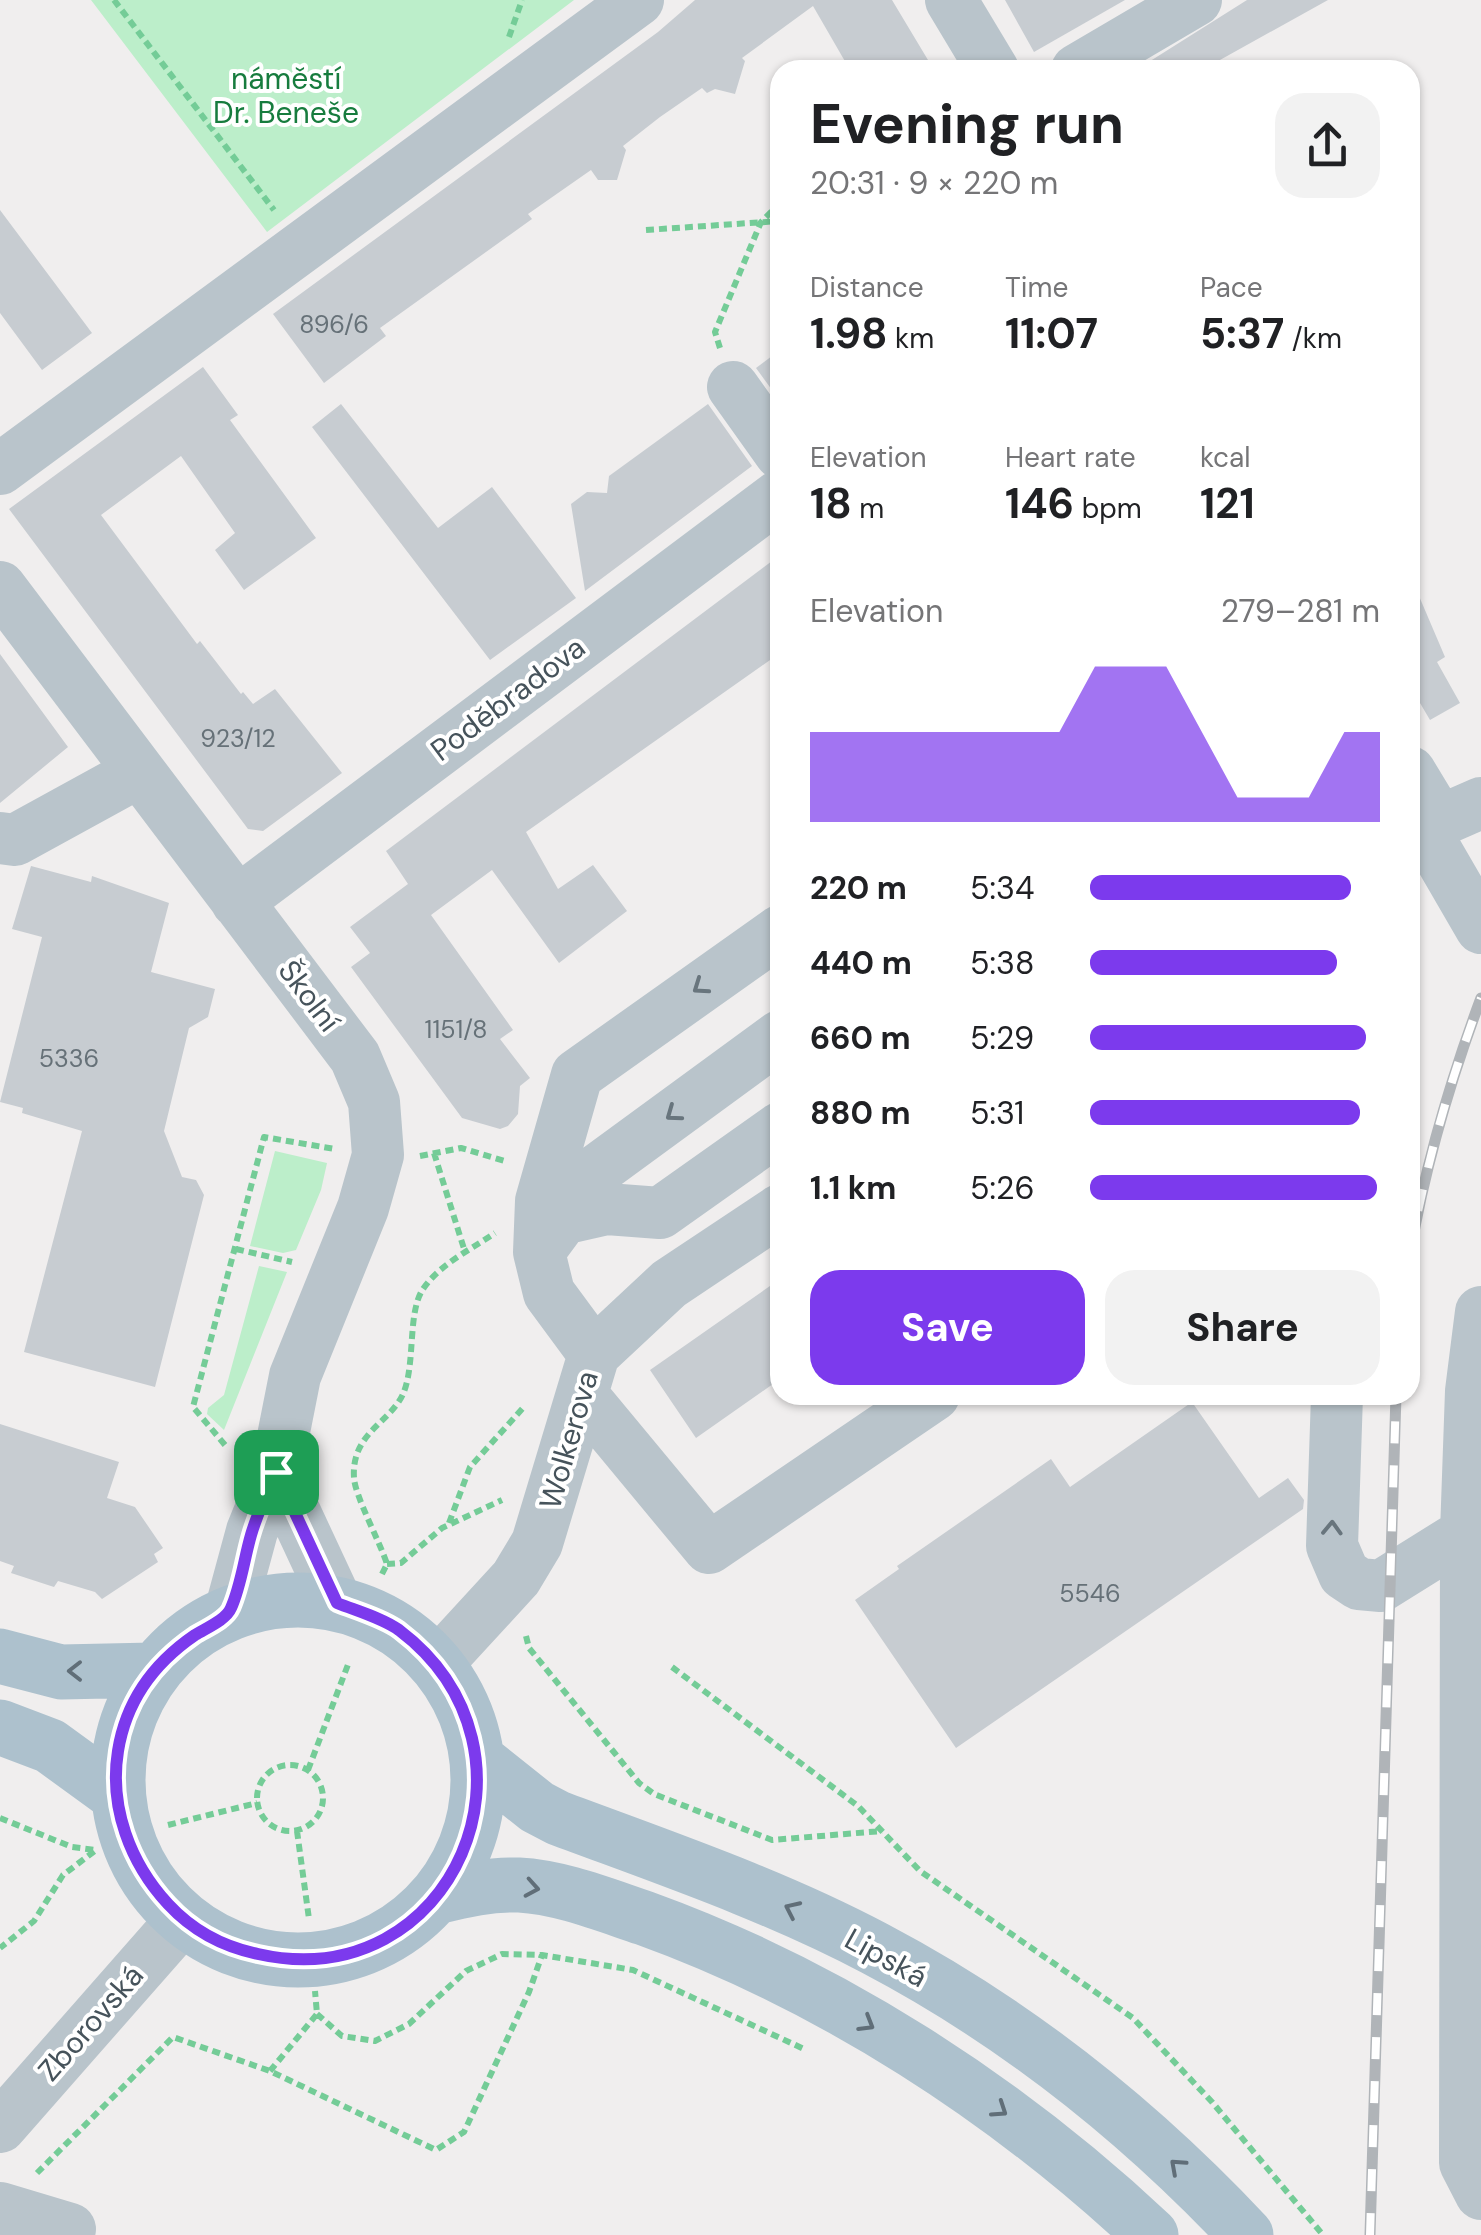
<!DOCTYPE html>
<meta charset="utf-8">
<style>
body{margin:0;font-family:"DM Sans",sans-serif;background:#f2f2f2;color:#202124;height:100vh;display:flex;flex-direction:column;font-size:38px;white-space:nowrap}
*{box-sizing:border-box;margin:0}
p{font-size:32px;color:#757577}
.icon{flex:none;width:55px;height:55px;fill:none;stroke:currentColor;stroke-width:2;stroke-linecap:round;stroke-linejoin:round}
.map{position:relative;flex:1;overflow:hidden}
.side{position:absolute;left:770px;top:60px;width:650px;height:1345px;display:flex;flex-direction:column;background:#fff;border-radius:30px;box-shadow:0 2px 8px #0004}
.side>*{flex:none}
.pin{position:absolute;display:grid;place-items:center;width:85px;height:85px;color:#fff;margin:-42px;border-radius:20px;box-shadow:0 5px 15px #0006}
.round{display:grid;place-items:center;flex:none;width:105px;height:105px;border-radius:30px;background:#f2f2f2}
.overview{display:flex;align-items:center;justify-content:space-between;height:170px;padding:0 40px}
h1{font-size:55px;font-weight:700;line-height:75px}
.figures{display:grid;grid-template-columns:repeat(3,1fr);gap:15px;height:170px;padding:10px 40px}
.figures div{display:grid;align-content:center}
.figures b{font-size:42px;font-weight:700}
.figures small{font-size:28px;font-weight:400}
.figures p{font-size:28px}
.chart{height:280px;padding:20px 40px}
.chart p{display:flex;justify-content:space-between}
.chart svg{width:100%;height:180px;margin-top:10px;fill:#7c3aed;opacity:.7}
.action{display:flex;gap:20px;margin-top:auto;padding:20px 40px}
.action a{flex:1;height:115px;border-radius:30px;background:#7c3aed;color:#fff;font-size:40px;font-weight:700;line-height:115px;text-align:center}
.action a+a{background:#f2f2f2;color:#202124}
ul{padding:0 40px;list-style:none;font-size:32px}
li{display:grid;grid-template-columns:160px 120px 1fr;align-items:center;height:75px}
li i{height:25px;border-radius:12px;background:#7c3aed}
.map>svg:first-child{display:block}
.green{fill:#bceeca}
.building{fill:#c7ccd1}
.lines{fill:none;stroke-linecap:round;stroke-linejoin:round}
.path{stroke:#74cc97;stroke-width:6;stroke-dasharray:8 5;stroke-linecap:butt}
.minor{stroke:#b9c4cb;stroke-width:52}
.major{stroke:#adc1cd;stroke-width:55}
.rail-casing{stroke:#b0b4b8;stroke-width:11}
.rail{stroke:#fff;stroke-width:8;stroke-dasharray:22;stroke-linecap:butt}
.oneway{stroke:#68757d}
.oneway2{stroke:#606e78}
.route-casing{stroke:#fff;stroke-width:20}
.route{stroke:#7c3aed;stroke-width:12}
.labels{text-anchor:middle;stroke-width:8;stroke-linejoin:round;paint-order:stroke}
.number-label{font-size:25px;fill:#667178}
.park-label{font-size:30px;fill:#177c3e;stroke:#fff}
.street-label{font-size:30px;fill:#46535b;stroke:#fff}
</style>
<div class="map">
<svg width="1481" height="2235" viewBox="0 0 1481 2235">
<rect width="100%" height="100%" fill="#f0eeee"/>
<path class="green" d="M91,0H574L267,232Z
M275,1151L327,1163L321,1190L296,1250L283,1253L250,1246Z
M259,1266L287,1272L224,1430L207,1414L208,1408L224,1395Z"/>
<path class="building" d="M695,0H892L934,70H850L813,6L742,58L745,61L735,94L715,89L707,93L702,88L660,117L623,146L626,150L617,180H598L591,170L528,214L532,219L380,328L386,336L324,383L273,314L658,32Z
M1005,0H1125L1034,52Z
M1247,0H1328L1202,70H1136Z
M0,210L92,333L42,370L0,313Z
M780,350V401L756,368Z
M203,367L238,415L230,420L316,538L244,590L215,550L235,533L181,456L101,515L197,644L200,641L241,694L243,692L253,704L275,689L342,773L263,831L248,829L9,509Z
M341,404L438,528L492,487L576,598L490,660L312,427Z
M708,404L752,466L585,591L571,504L587,492L607,493L609,476Z
M780,555V653L526,832L558,889L593,865L627,911L559,963L492,870L431,915L513,1030L500,1039L530,1078L520,1086L518,1114L508,1126L500,1129L462,1118L351,967L370,953L350,927L408,884L386,851Z
M1410,575L1445,657L1437,662L1460,703L1430,720L1410,686Z
M0,654L68,747L0,803Z
M31,866L91,882L92,876L169,903L151,972L215,989L208,1017L189,1028L164,1131L182,1177L196,1180L204,1195L155,1387L24,1352L82,1131L22,1113L23,1108L0,1102L42,937L12,929Z
M780,1279V1379L696,1438L650,1370Z
M1192,1402L1259,1498L1288,1478L1304,1500L1303,1509L956,1748L855,1600L899,1569L897,1566L1051,1459L1070,1487Z
M0,1424L119,1462L107,1498L135,1507L163,1548L154,1554L158,1562L102,1599L95,1592L58,1581L54,1587L11,1573L14,1566L0,1561Z"/>
<g class="lines">
<path class="path" d="M114,0L274,210
M509,37L522,0
M646,230L780,221
M720,348L715,332L761,222L780,203
M434,1153L465,1252
M420,1156L461,1148L505,1161
M236,1249L292,1262
M225,1445L193,1407L264,1137L335,1149
M449,1523L470,1467L523,1408
M387,1564L401,1563L442,1528L502,1500
M382,1574L387,1564C380,1542 355,1496 354,1478C351,1433 390,1423 403,1394C416,1364 407,1313 423,1289C440,1264 470,1250 495,1233
M526,1636L529,1648L639,1783L654,1794L772,1840L882,1831
M672,1667L858,1806L920,1871L1133,2018L1212,2102L1323,2235
M257 1798a33 33 0 1 1 66 0a33 33 0 1 1-66 0Z
M308,1770L349,1662
M0,1818L72,1847L96,1850L63,1875L34,1921L0,1948
M168,1825L257,1803
M297,1831L309,1919
M317,2014L342,2036L375,2041L409,2024L466,1971L502,1954L542,1955L633,1970L804,2049
M270,2071L317,2014L315,1991
M37,2173L173,2037L270,2071L436,2150L464,2132L529,1992L542,1955"/>
<path class="minor" d="M951,0L993,70
M1077,70L1196,0
M733,387L780,453
M0,469L638,0
M0,587L355,1057L374,1102L378,1155L363,1208L295,1376L276,1472L252,1531L230,1612
M1410,772L1439,820
M1423,828L1481,928
M1410,834L1481,803
M0,838L15,840L139,772
M237,902L780,495
M547,1232L560,1197L780,1036
M546,1242L563,1219L607,1209L660,1213L780,1128
M1481,1312L1471,1391L1466,1533L1465,2163L1481,2194
M594,1354L549,1293L539,1252L541,1201L577,1075L780,931
M1337,1395L1332,1546L1344,1574L1359,1584L1381,1586L1466,1533
M583,1396L709,1548L934,1395
M276,1472L337,1603
M437,1664L516,1578L537,1543L594,1354L669,1284L780,1210
M0,2127L182,1920
M0,2208L70,2229"/>
<path class="major" d="M118 1780a180 180 0 1 1 360 0a180 180 0 1 1-360 0Z
M0,1656L61,1672L153,1670
M0,1727L50,1746L116,1794
M478,1760L537,1807L558,1818C665,1858 774,1895 874,1948C1013,2021 1139,2121 1246,2235
M436,1897C464,1890 490,1884 519,1885C560,1887 605,1905 644,1918C832,1986 1006,2099 1151,2235"/>
<g class="rail-casing">
<path id="rail" d="M1410,1254C1425,1166 1450,1081 1481,998
M1370,2235L1396,1395"/>
</g>
<use href="#rail" class="rail"/>
</g>
<defs><path id="oneway-chevron" d="M-2-3.5L2.5 0L-2 3.5" fill="none" stroke-width="1.6" stroke-linecap="round" stroke-linejoin="round" transform="scale(2.5)"/></defs>
<g class="oneway">
<use href="#oneway-chevron" transform="translate(700 987) rotate(145)"/>
<use href="#oneway-chevron" transform="translate(673 1114) rotate(144)"/>
<use href="#oneway-chevron" transform="translate(1332 1528) rotate(-88)"/>
</g>
<g class="oneway2">
<use href="#oneway-chevron" transform="translate(75 1671) rotate(-180)"/>
<use href="#oneway-chevron" transform="translate(532 1888) rotate(10)"/>
<use href="#oneway-chevron" transform="translate(792 1909) rotate(-155)"/>
<use href="#oneway-chevron" transform="translate(867 2024) rotate(31)"/>
<use href="#oneway-chevron" transform="translate(1000 2110) rotate(34)"/>
<use href="#oneway-chevron" transform="translate(1177 2166) rotate(-138)"/>
</g>
<g class="lines">
<g class="route-casing">
<path id="route" d="M276,1472L337,1603C357,1611 382,1618 399,1630C559,1751 453,1998 258,1954C224,1947 192,1930 168,1904C130,1863 109,1807 118,1751C126,1701 154,1663 195,1635C206,1628 226,1620 231,1608C241,1586 244,1559 251,1535C257,1514 267,1493 276,1472Z"/>
</g>
<use href="#route" class="route"/>
</g>
<g class="labels">
<g class="number-label">
<text x="334" y="333">896/6</text>
<text x="238" y="747">923/12</text>
<text x="456" y="1038">1151/8</text>
<text x="69" y="1067">5336</text>
<text x="1090" y="1602">5546</text>
</g>
<g class="park-label">
<text x="286" y="89">náměstí<tspan x="286" dy="34">Dr. Beneše</tspan></text>
</g>
<g class="street-label">
<text transform="translate(508 699) rotate(-37)" y="10">Poděbradova</text>
<text transform="translate(309 996) rotate(53)" y="10">Školní</text>
<text transform="translate(569 1440) rotate(-74)" y="10">Wolkerova</text>
<text transform="translate(886 1958) rotate(29)" y="10">Lipská</text>
<text transform="translate(91 2023) rotate(-49)" y="10">Zborovská</text>
</g>
</g>
</svg>
<div class="pin" style="left:276px;top:1472px;background:#1e9e55"><svg class="icon" aria-label="arrive" viewBox="0 0 24 24"><path d="M6 21V4h12l-3 4 3 4H6"/></svg></div>
<section class="side">
<div class="overview"><div><h1>Evening run</h1><p>20:31 · 9 × 220 m</p></div><a class="round"><svg class="icon" aria-label="share" viewBox="0 0 24 24"><path d="M12 15V3M7 8l5-5 5 5M5 13v7h14v-7"/></svg></a></div>
<div class="figures">
<div><p>Distance</p><b>1.98<small> km</small></b></div>
<div><p>Time</p><b>11:07</b></div>
<div><p>Pace</p><b>5:37<small> /km</small></b></div>
</div>
<div class="figures">
<div><p>Elevation</p><b>18<small> m</small></b></div>
<div><p>Heart rate</p><b>146<small> bpm</small></b></div>
<div><p>kcal</p><b>121</b></div>
</div>
<div class="chart"><p><span>Elevation</span>279–281 m</p>
<svg viewBox="0 0 160 44" preserveAspectRatio="none"><path d="M0 44V22L10 22L20 22L30 22L40 22L50 22L60 22L70 22L80 6L90 6L100 6L110 22L120 38L130 38L140 38L150 22L160 22V44z"/></svg>
</div>
<ul>
<li><b>220 m</b>5:34<i style="width:90%"></i></li>
<li><b>440 m</b>5:38<i style="width:85%"></i></li>
<li><b>660 m</b>5:29<i style="width:95%"></i></li>
<li><b>880 m</b>5:31<i style="width:93%"></i></li>
<li><b>1.1 km</b>5:26<i style="width:99%"></i></li>
</ul>
<div class="action"><a>Save</a><a>Share</a></div>
</section>
</div>
